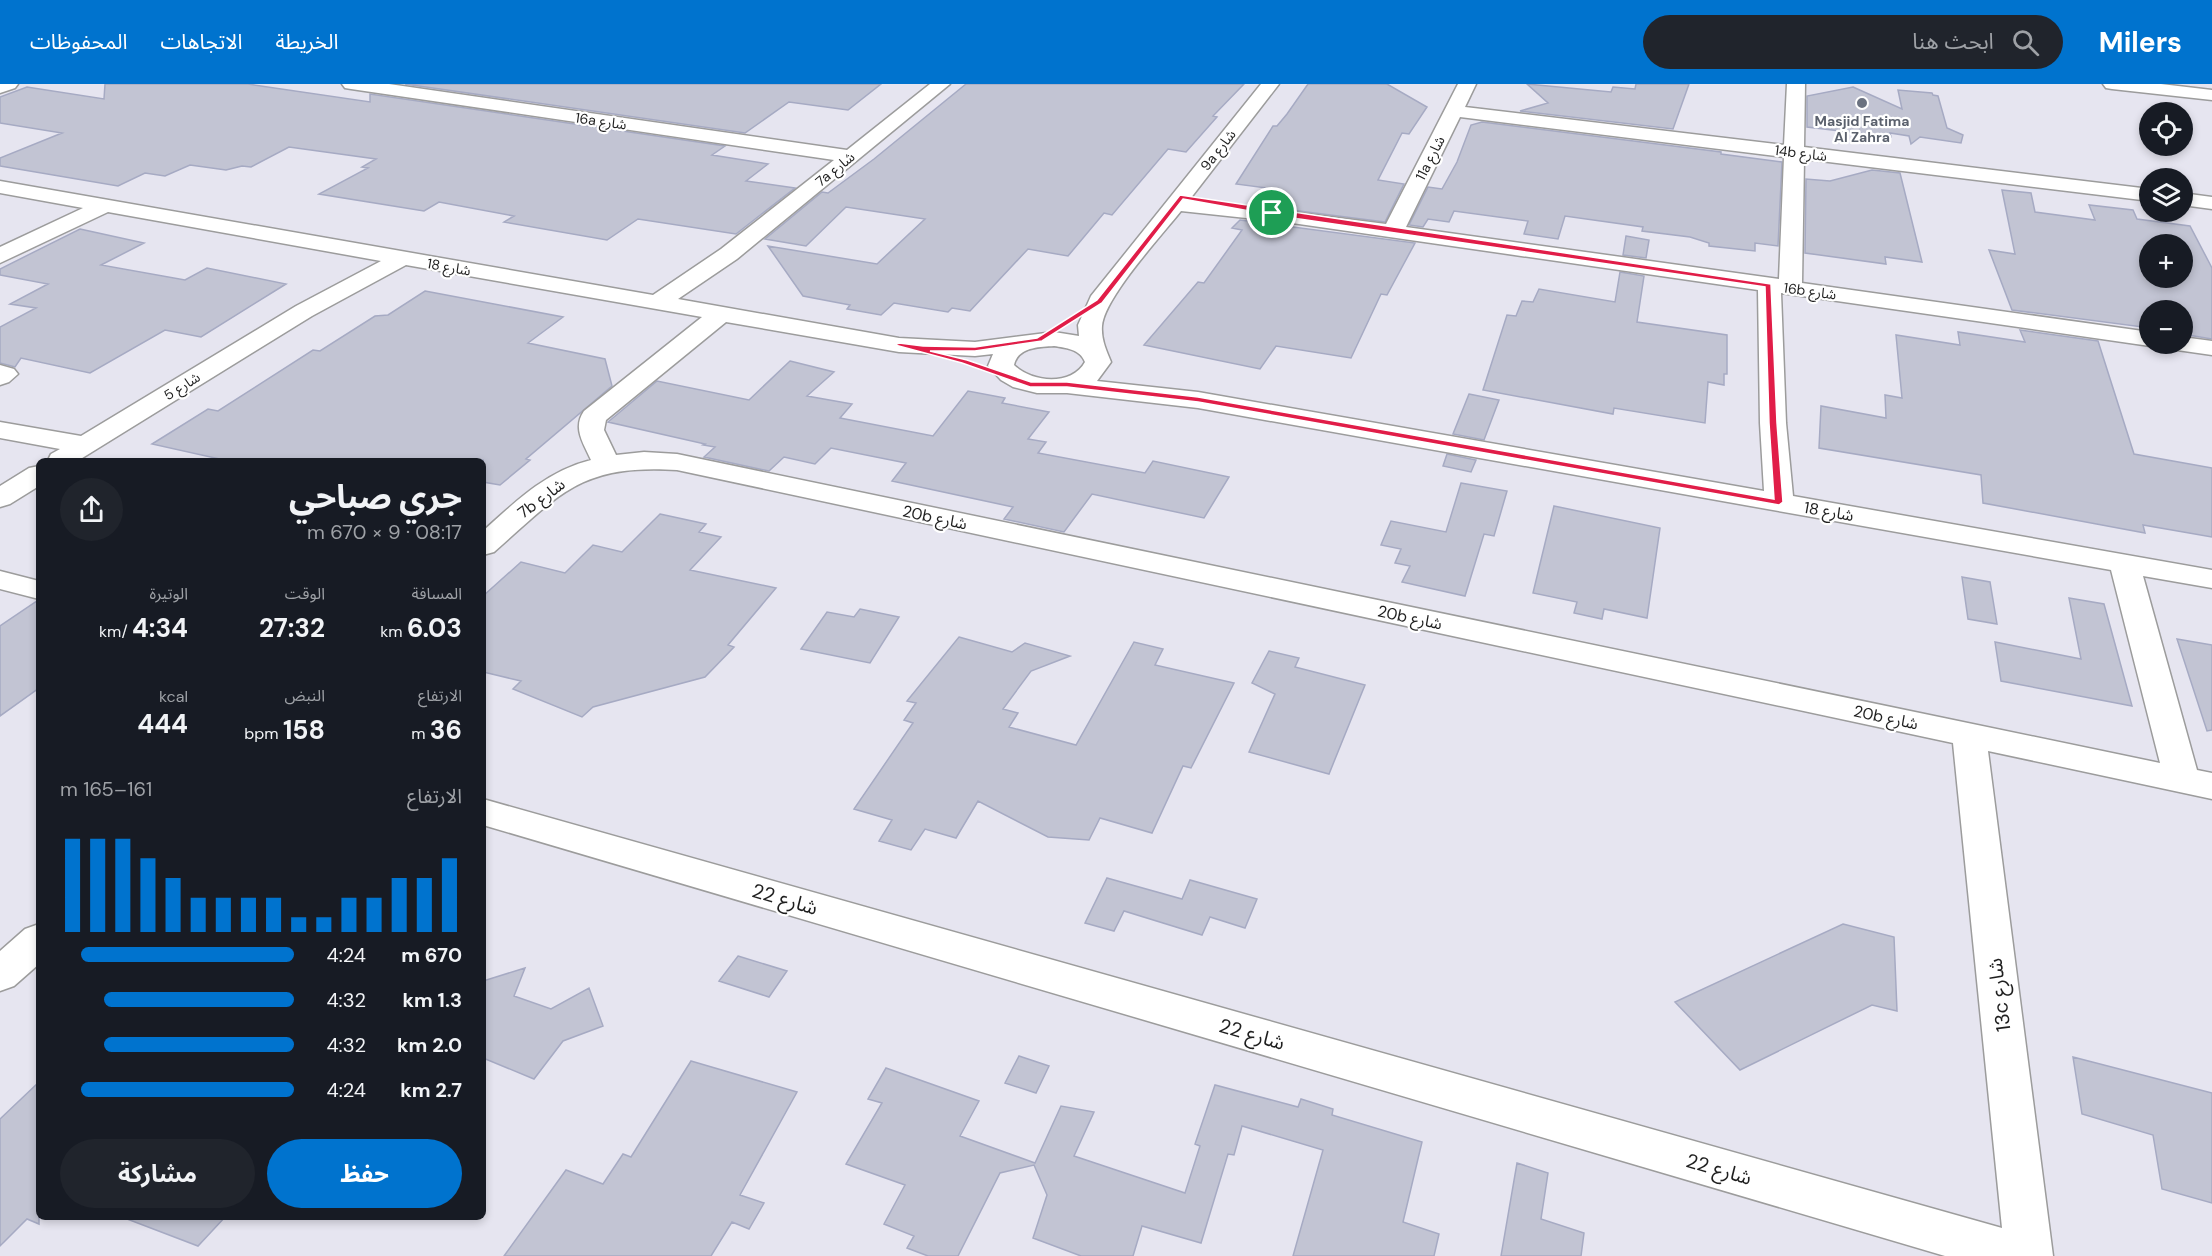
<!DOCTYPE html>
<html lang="ar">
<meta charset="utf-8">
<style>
body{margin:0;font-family:"DM Sans","Noto Sans Arabic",sans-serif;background:#20242c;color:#f1f3f6;direction:rtl;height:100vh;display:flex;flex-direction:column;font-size:22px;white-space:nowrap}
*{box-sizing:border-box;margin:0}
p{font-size:20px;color:#9ea1a6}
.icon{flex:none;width:33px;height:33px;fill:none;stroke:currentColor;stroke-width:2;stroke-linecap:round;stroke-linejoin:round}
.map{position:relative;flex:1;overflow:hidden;direction:ltr}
.drawer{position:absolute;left:36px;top:374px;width:450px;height:762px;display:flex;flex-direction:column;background:#171b24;border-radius:9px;box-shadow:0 3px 9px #0003;direction:rtl}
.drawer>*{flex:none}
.controls{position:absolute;left:2139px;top:18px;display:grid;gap:12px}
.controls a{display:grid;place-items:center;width:54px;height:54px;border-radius:50%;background:#171b24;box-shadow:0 3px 9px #0003;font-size:30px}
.pin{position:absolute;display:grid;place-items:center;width:51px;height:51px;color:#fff;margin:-26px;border:3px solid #fff;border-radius:50%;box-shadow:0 2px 6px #0007}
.round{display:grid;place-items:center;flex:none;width:63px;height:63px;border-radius:32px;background:#20242c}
.headline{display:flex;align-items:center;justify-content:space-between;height:102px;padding:0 24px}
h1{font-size:33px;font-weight:700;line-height:45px}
.stats{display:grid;grid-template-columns:repeat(3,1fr);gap:9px;height:102px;padding:6px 24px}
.stats div{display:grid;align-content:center}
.stats b{font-size:26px;font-weight:700}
.stats small{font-size:16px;font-weight:400}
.stats p{font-size:16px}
.chart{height:168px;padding:12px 24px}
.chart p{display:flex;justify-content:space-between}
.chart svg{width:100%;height:108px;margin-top:6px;stroke:#0073ce;stroke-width:6}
.button{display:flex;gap:12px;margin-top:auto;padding:12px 24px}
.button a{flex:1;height:69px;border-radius:36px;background:#0073ce;color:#fff;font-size:24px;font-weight:700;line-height:69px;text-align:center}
.button a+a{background:#20242c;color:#f1f3f6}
ul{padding:0 24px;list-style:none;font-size:20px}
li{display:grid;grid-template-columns:96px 72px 1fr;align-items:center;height:45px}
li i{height:15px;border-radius:8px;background:#0073ce}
header{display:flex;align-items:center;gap:36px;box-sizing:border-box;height:84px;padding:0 30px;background:#0073ce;color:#fff}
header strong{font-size:28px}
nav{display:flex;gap:33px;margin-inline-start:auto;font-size:21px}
.search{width:420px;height:54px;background:#20242c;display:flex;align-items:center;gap:15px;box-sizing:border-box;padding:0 21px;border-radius:33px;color:#9ea1a6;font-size:22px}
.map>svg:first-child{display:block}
.building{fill:#c2c4d3;stroke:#a6aac3;stroke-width:1.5;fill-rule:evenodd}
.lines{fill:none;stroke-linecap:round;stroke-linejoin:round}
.minor-casing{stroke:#9c9c9c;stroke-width:3}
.minor{fill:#fff;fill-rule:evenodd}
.route{fill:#e11d48;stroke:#fff;stroke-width:1.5;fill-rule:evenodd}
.worship-dot{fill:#6b7280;stroke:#fff;stroke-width:2}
.labels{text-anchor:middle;stroke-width:4.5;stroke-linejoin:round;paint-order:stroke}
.far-street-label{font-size:14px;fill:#1f1f1f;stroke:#fff}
.far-worship-label{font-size:14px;font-weight:bold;fill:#5b616d;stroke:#fff}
.street-label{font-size:16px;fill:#1f1f1f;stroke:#fff}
.near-street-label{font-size:20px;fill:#1f1f1f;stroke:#fff}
</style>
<header>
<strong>Milers</strong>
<div class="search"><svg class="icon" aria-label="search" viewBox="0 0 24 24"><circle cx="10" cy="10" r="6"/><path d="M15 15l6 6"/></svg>ابحث هنا</div>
<nav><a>الخريطة</a><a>الاتجاهات</a><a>المحفوظات</a></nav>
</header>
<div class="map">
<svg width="2212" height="1172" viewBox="0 0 2212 1172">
<rect width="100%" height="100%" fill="#e6e5f0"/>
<path class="building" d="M105,0H248L370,18V10L725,62L712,71L768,80L746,97L795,104L736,150L638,135L607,156L504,138L514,132L439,118L424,127L319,110L368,84L362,83L376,75L289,63L251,83L242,82L226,86L190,81L165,92L145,89L118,102L0,82V74L62,49L0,39V13L27,3L104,15Z
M405,0H881L848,26L789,18L745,49Z
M966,0H1244L1213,32L1217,33L1186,68L1168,65L1112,131L1104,129L1068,172L1028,165L970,227L952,224L948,228L894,219L881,231L847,225L850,221L803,212L768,162L877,180L925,135L846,123L806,162L765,155L822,108L828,109L874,75Z
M1308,0H1387L1427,23L1409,50L1402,49L1378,96L1404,100L1385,138L1253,121L1267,104L1236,100L1273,42H1277L1287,30Z
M1527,0L1611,8L1613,3L1635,5L1636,0H1689L1673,45L1520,27L1548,19Z
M1853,3L1902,25L1898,6L1932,9L1933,11L1938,12L1947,44L1963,51L1961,59L1920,53L1911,60L1909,52L1890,49L1891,53L1807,43V12Z
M1482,38L1721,68V70L1782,78L1778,162L1755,159V167L1709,162V159L1690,153L1642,147L1643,143L1565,132L1558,155L1524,150L1528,137L1454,127L1449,138L1428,135L1423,143L1409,141L1428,103L1442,105L1457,78L1471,41Z
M1872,86L1900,89L1922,178L1885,173L1886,180L1805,169L1806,95L1830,97Z
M2002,106L2031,109L2035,128L2095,136L2089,121L2133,126L2137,135L2190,142L2212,184V255L2182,250V226H2150V244L2012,226L1989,166L2015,170ZM2150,160H2182V194H2150Z
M1240,136L1415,159L1387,211L1381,210L1351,274L1276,262L1260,285L1144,261L1198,198L1204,199L1242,146L1232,144Z
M80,145L144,159L101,181L185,196L207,184L286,200L201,253L165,246L90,289L21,274L15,283L0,279V243L36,224L10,220L48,200L0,191V185Z
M1626,152L1649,156L1646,174L1623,171Z
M1620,188L1644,192L1637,238L1727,251V290H1724V301L1708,298L1705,339L1614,324L1613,330L1483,306L1507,231L1516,232L1522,217L1533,218L1539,205L1615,218Z
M425,207L563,233L528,259L605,275L612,302L526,375L530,376L500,401L483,398V376H224L152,360L208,325L218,327L313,266L320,267L375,232L388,231Z
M2020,246L2098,257L2134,370L2212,384V453L2143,441L2145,449L1983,419L1981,391L1819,364L1821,322L1886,334L1885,311L1902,314L1896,251L1960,261L1958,248L2025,258Z
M790,277L834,288L807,312L852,320L840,334L933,352L968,307L1005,314L1002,319L1049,328L1028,355L1046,358L1038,369L1145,389L1153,377L1229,393L1204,434L1092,410L1064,448L1004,435L1013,423L892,397L906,379L831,364L815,380L784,373L769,387L704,373L715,363L703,361L705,360L608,338L657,297L749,316Z
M1469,310L1499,316L1484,356L1453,350Z
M1447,370L1476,376L1471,388L1443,382Z
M1461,399L1507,407L1494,452L1484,450L1465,512L1402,498L1410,482L1395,479L1401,465L1381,461L1391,437L1446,448Z
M1554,422L1660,444L1647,534L1604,525L1602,535L1574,529L1577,518L1533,509Z
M660,430L706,440L699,448L721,453L690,486L776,504L728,561L734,563L705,593L593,623L582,633L513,605L521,597L483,588V512L521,478L565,489L593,461L622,468Z
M1962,493L1990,498L1997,540L1968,535Z
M2069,514L2104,520L2132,622L2001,597L1995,558L2081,575Z
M37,517L39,604L0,632V542Z
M860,525L899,533L870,579L801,565L827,528L854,533Z
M959,553L1012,568L1025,559L1070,572L1031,587L1003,625L1018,629L1009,643L1076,661L1134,558L1163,565L1155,581L1234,599L1191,684L1183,682L1152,749L1100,734L1089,756L1048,753L978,717L956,754L925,745L911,766L879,757L892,736L854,725L913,639L904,636L916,619L907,617Z
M2177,555L2212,561V646L2207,647Z
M1269,567L1299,574L1295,583L1365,601L1329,690L1249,668L1275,610L1252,599Z
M1107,794L1182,815L1190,796L1257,815L1245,844L1210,833L1202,851L1124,827L1114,847L1085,839Z
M1843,840L1894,853L1897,927L1872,921L1740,986L1675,918Z
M738,872L787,887L769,913L719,897Z
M525,884L514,912L551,925L589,904L603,942L563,957L534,995L483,974V897Z
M1019,972L1049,982L1036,1009L1005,999Z
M2073,973L2212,1009V1119L2162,1105L2153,1051L2082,1030Z
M691,977L797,1008L740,1111L764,1119L749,1145L732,1138L711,1172H504L566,1086L603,1100L623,1070L631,1073Z
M886,984L979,1017L960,1052L1035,1079L1061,1022L1094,1028L1074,1072L1185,1109L1200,1062L1195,1060L1215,1001L1298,1023L1301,1015L1333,1025L1332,1031L1422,1058L1403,1138L1439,1150L1434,1172H1293L1323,1066L1242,1042L1234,1071L1228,1070L1201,1159L1142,1142L1133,1172H1081L1033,1154L1047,1111L1034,1081L1000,1089L958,1172H928L907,1164L914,1152L884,1140L905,1101L846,1080L882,1019L868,1015Z
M39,998V1140L27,1135L0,1162V1035Z
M1517,1079L1548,1089L1541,1135L1584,1149L1581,1172H1501Z
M127,1132H226L198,1162L127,1135Z"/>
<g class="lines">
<g class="minor-casing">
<path id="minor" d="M0,0H18L15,4L0,9Z
M342,0H389L847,66L930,0H950L737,175L678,215L899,254L975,258L1054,248L1079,252L1078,241L1091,212L1261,0H1279L1190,115L1386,140L1458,0H1476L1465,23L1784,61L1787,0H1805L1804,63L2150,105V117L1804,75L1802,199L2150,248V260H2159L2150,262L1781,209L1786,339L1793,412L2212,486V504L2143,492L2197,686L2212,689V715L1988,667L2053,1172H1945L483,741V715L2002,1144L1953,659L677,386C581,380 561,409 494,468L483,471V447C516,417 547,387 591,376C584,360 572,344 584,327L702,233L406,181L312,232L79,376H48L51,370L60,365L0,354V338L81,352L296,222L381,177L108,128L0,179V163L83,124L0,109V97L653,211L721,165L834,76L351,5L345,4ZM1460,33L1784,73L1779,195L1406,143ZM1181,127L1292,139L1758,206L1760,339L1764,407L1198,308L1097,297L1111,278C1106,266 1101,255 1102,242C1104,214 1162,151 1181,127ZM726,238L899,268L975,272L993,270L988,282L1001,296L1013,303L1037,309H1067L1198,324L2111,486L2160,679L677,370L644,368L616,371L604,346L606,336ZM1054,262C1066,264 1080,265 1085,278C1072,302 1032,299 1014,281C1018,263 1039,263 1054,262Z
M2103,0H2161L2212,6V16L2112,5L2106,4Z
M2182,109L2212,113V125L2182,121Z
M2182,253L2212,257V271L2170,265L2167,260H2182Z
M0,281L14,285L18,290L9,298L0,301Z
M39,382V402L10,420L0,423V402L29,384Z
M0,487L39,497V515L0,505Z
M39,840V880L14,902L0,907V867L25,845Z"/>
</g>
<use href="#minor" class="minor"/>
</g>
<path class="route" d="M1180,111L1771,200L1777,339L1783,418L1779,421L1198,318L1067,303H1030L962,279L895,261L899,259L923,262L975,263L1037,254L1097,216ZM1183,115L1272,131L1765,203L1769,339L1774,415L1198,313L1067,298H1031L967,276L930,267H975L1042,257L1102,219Z"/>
<circle class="worship-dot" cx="1862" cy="19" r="6"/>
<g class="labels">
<g class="far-street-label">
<text transform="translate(601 37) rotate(8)" y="5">16a شارع</text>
<text transform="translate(1218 66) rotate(-52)" y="5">9a شارع</text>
<text transform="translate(1801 69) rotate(7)" y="5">14b شارع</text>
<text transform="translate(1430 74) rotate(-63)" y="5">11a شارع</text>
<text transform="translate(835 85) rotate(-39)" y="5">7a شارع</text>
<text transform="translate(449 183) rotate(10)" y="5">شارع 18</text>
<text transform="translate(1810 207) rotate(8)" y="5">16b شارع</text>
<text transform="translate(182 302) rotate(-32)" y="5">شارع 5</text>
</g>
<g class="far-worship-label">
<text x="1862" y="42">Masjid Fatima<tspan x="1862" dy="16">Al Zahra</tspan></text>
</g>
<g class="street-label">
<text transform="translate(541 414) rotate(-37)" y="6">7b شارع</text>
<text transform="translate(1829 427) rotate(10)" y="6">شارع 18</text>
<text transform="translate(935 433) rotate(12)" y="6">20b شارع</text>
<text transform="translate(1410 533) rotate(12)" y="6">20b شارع</text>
<text transform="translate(1886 633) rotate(12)" y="6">20b شارع</text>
</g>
<g class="near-street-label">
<text transform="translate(785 815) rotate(16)" y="7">شارع 22</text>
<text transform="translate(1999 911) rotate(-97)" y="7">13c شارع</text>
<text transform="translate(1252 950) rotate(16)" y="7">شارع 22</text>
<text transform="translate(1719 1085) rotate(16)" y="7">شارع 22</text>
</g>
</g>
</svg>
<div class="controls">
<a><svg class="icon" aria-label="locate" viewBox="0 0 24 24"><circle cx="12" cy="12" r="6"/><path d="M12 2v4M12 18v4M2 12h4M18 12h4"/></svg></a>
<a><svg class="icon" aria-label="layers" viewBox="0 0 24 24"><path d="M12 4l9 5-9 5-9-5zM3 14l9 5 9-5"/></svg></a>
<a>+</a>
<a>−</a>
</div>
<div class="pin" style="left:1272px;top:129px;background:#1e9e55"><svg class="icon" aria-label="arrive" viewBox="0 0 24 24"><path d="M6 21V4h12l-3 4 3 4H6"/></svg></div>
<section class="drawer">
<div class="headline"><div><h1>جري صباحي</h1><p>08:17 · 9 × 670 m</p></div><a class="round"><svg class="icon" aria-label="share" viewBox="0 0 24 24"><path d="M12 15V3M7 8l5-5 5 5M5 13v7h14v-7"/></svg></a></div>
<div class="stats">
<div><p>المسافة</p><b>6.03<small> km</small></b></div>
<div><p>الوقت</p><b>27:32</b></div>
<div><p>الوتيرة</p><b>4:34<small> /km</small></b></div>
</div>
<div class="stats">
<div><p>الارتفاع</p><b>36<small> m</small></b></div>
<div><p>النبض</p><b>158<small> bpm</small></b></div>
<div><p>kcal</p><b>444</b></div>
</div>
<div class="chart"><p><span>الارتفاع</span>161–165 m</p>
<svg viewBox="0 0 160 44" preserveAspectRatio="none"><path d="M5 44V6M15 44V6M25 44V6M35 44V14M45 44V22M55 44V30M65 44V30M75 44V30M85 44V30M95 44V38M105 44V38M115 44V30M125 44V30M135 44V22M145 44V22M155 44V14"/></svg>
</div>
<ul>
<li><b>670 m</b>4:24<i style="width:91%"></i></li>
<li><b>1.3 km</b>4:32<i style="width:81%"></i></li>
<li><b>2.0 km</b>4:32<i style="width:81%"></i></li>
<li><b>2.7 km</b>4:24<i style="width:91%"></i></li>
</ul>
<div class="button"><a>حفظ</a><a>مشاركة</a></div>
</section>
</div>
